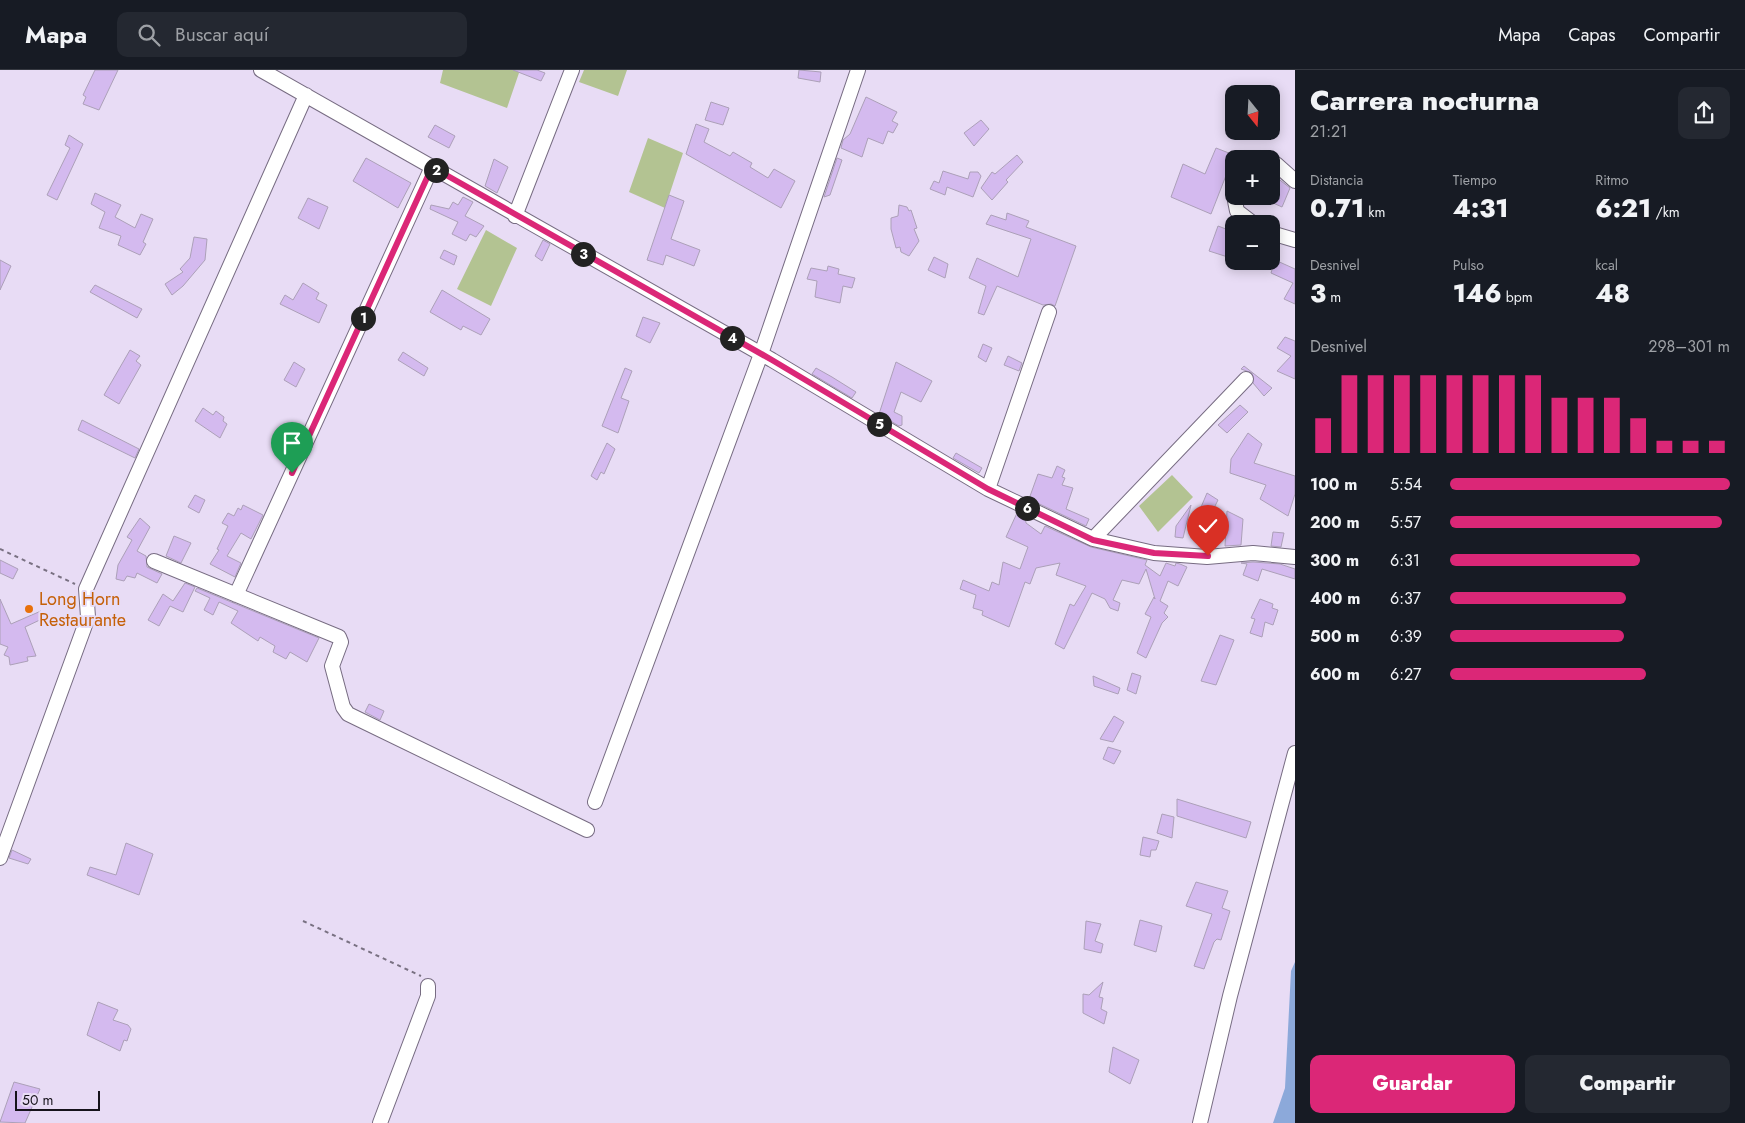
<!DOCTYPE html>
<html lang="es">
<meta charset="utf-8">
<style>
body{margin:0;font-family:Jost,sans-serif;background:#242831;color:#f1f3f6;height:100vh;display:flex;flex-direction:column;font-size:19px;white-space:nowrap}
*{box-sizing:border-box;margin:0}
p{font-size:16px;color:#9ea1a6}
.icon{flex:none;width:28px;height:28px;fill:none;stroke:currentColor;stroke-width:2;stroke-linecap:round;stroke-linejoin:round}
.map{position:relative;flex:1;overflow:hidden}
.sheet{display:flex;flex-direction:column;background:#171b24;width:450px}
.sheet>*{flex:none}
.needle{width:32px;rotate:162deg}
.fabs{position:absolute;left:1225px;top:15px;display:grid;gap:10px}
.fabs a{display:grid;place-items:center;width:55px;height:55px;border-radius:10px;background:#171b24;box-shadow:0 2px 12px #0003;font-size:25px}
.scale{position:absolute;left:15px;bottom:12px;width:85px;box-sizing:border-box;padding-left:5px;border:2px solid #16121b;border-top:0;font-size:14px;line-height:18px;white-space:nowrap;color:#16121b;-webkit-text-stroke:4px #e8dcf5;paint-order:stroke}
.pin{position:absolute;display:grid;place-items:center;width:42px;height:42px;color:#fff;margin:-51px -21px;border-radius:50% 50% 50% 0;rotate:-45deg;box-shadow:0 0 5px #0007}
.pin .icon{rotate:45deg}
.km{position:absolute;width:25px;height:25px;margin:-12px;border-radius:50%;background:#222;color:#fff;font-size:14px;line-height:25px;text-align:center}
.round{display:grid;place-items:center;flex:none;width:52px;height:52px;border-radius:10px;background:#242831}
.head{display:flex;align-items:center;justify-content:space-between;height:85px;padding:0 15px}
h1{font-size:28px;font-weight:800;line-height:38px}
.stats{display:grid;grid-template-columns:repeat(3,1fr);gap:8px;height:85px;padding:5px 15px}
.stats div{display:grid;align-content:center}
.stats b{font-size:25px;font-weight:800}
.stats small{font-size:14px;font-weight:400}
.stats p{font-size:14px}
.chart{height:140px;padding:10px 15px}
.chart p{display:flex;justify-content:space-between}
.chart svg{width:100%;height:90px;margin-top:5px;stroke:#db2777;stroke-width:6}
.button{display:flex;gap:10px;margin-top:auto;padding:10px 15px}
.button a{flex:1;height:58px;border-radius:10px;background:#db2777;color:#fff;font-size:20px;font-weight:800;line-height:58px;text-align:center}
.button a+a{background:#242831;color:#f1f3f6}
ul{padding:0 15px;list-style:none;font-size:16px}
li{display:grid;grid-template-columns:80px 60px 1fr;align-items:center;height:38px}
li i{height:12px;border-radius:6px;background:#db2777}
header{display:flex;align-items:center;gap:30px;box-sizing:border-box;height:70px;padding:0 25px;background:#171b24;border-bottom:1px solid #363941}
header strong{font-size:24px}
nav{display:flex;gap:28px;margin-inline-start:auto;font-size:18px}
.search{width:350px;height:45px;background:#242831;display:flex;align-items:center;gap:12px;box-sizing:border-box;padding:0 18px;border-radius:10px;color:#9ea1a6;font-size:19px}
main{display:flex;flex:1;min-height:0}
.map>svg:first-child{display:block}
.green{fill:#b3c392}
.water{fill:#8ca9da}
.building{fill:#d4baef;stroke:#aca0b8}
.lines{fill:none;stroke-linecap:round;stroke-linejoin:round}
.minor-casing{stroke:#776c82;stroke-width:16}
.path{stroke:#797182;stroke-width:2;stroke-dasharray:4 4;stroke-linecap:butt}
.minor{stroke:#fff;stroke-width:14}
.route-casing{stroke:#fff;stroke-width:10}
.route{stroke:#db2777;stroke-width:6}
.food-dot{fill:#e8710a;stroke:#e8dcf5;stroke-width:2}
.labels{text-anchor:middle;stroke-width:4;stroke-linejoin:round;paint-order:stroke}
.food-label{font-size:18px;fill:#c56008;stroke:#e8dcf5;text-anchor:start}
</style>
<header>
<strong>Mapa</strong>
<div class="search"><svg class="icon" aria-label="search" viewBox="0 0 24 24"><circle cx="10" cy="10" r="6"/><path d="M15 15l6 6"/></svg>Buscar aquí</div>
<nav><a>Mapa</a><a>Capas</a><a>Compartir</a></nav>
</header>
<main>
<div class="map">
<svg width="1295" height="1053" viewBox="0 0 1295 1053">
<rect width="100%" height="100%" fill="#e8dcf5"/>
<path class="green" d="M443,0H520L507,38L440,13Z
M584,0H627L618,26L579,12Z
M648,68L683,83L665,138L629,122Z
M486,160L517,178L491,236L457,219Z
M1172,405L1193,427L1158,462L1139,436Z"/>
<path class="water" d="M1295,892V1053H1273L1285,1018L1291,901Z"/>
<path class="building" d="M95,0H118L99,40L83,34L86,27L83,25Z
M513,0H537L545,3L541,11Z
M799,0L821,2L820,12L798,8Z
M866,27L897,42L892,51L898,54L893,63L888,61L883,74L868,68L862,87L841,78L843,70L850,64Z
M711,32L729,38L723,55L705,50Z
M981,50L989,59L974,76L964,63Z
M696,54L709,59L704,72L730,86L733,82L752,93L750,97L768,108L774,99L795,111L781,138L686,84Z
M435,55L455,66L449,78L428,67Z
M69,65L83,74L57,130L47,125L70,78L65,75Z
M1216,78L1234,85L1211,144L1171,127L1183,94L1205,104Z
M1017,85L1023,92L1006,110L1008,112L992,130L981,118L992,102L995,104Z
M366,88L411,113L398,138L353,111Z
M837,88L842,90L830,125L824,127Z
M494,89L508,97L497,123L485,116Z
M943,101L968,109L970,102H978L981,106L973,127L947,117L945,125L930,119L934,111L939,113Z
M1271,103L1290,118L1282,137L1271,132Z
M95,123L121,135L115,147L135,158L141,144L153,149L143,172L146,174L140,185L118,175L121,166L99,158L105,142L91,134Z
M669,125L684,131L671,169L700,180L694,196L666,185L663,195L647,190Z
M463,127L473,132L465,146L484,156L476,167L470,164L466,171L452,164L458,152L430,139L431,135L449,139L453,132L458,135Z
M308,128L328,137L319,159L298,148Z
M899,135L907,137L909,141L911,140L917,158L914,159L919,171L909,186L901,182L900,177L896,178L891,159V148L898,146Z
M1007,143L1029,151L1026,157L1076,176L1055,236L1051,234L1043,235L997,216L984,245L978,243L986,216L969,208L977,188L1018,207L1031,169L986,154L991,145L1006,150Z
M1218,156L1234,162V189L1209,181Z
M194,167L207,169L205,190L183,216L172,225L165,214L183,202L180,199L190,188Z
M543,170L550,174L542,191L535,186Z
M444,180L457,186L454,195L440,188Z
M934,187L948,194L945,208L928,200Z
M0,190L11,196L0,220Z
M1275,190L1295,199V234L1284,229L1293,213L1271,203Z
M828,196L839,199L838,204L855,208L852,218L843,216L840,233L815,227L817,211L807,209L811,198L827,201Z
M303,213L319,223L316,229L327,235L319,253L280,234L285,225L293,230Z
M95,215L142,239L137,248L90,222Z
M442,220L490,249L481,265L463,256L461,260L430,242Z
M643,247L660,253L650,273L636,266Z
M1285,267L1295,271V309L1277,301L1291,286L1277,278Z
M983,274L992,278L986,292L978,287Z
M130,280L140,286L136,291L141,295L119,334L104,325Z
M403,282L428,298L424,306L398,290Z
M1008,286L1022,293L1019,301L1004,295Z
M294,292L305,299L296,317L284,310Z
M896,292L932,311L921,332L901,322L894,342L902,346V355L899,356L879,344Z
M1244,296L1272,318L1264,326L1253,313L1252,303L1241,299Z
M625,298L632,301L621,328L629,331L618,363L602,356Z
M816,298L832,307L856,322L852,328L812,304Z
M1240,335L1248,342L1227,363L1218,355Z
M203,338L213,345L216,341L224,347L223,351L227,354L220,368L195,351Z
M82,350L139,379L135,388L78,360Z
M1248,363L1262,374L1254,393L1295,406V424L1288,446L1260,429L1266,415L1230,403L1231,389Z
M607,373L615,379L604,404L601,402L597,410L591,406Z
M956,383L982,398L979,403L953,388Z
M1057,396L1065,400L1062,407L1065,408L1062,415L1073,418L1066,439L1089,449L1086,456L1029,429L1038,404L1052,408Z
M1207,423L1218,430L1209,448L1199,442Z
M195,425L205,430L199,443L188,437Z
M243,435L263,445L251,469L241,463L227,486L241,493L235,507L210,494L219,480L217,479L228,456L222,453L228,443L234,446L238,438L241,440Z
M1191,435L1183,468L1175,467L1176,456Z
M1227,441L1243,449L1241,475L1225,476Z
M1017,443L1025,446L1026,453L1041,464L1045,456L1091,477L1147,490L1145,495L1160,506L1166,493L1175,496L1176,493L1180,494L1187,497L1178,516L1168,511L1160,531L1168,536L1164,543L1168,547L1162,553L1146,588L1137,583L1151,547L1145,544L1154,527L1155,529L1146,499L1139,514L1122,510L1113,530L1120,533L1118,541L1110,538L1105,529L1092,523L1064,579L1055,574L1070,534L1074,536L1086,516L1056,505L1060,493L1036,498L1030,514L1025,512L1009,557L982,545L983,541L973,538L976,525L960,519L963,510L989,521L992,512L999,515L1003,492L1020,499L1028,477L1006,467Z
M140,448L150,457L137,481L146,486L147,497L162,504L157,513L137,503L135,508L127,506L124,511L116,509L118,495L132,470L127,467Z
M1273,462L1284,463L1281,477L1271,476Z
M174,466L191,473L181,493L166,486Z
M0,490L18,499L13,509L0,503Z
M1253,492L1280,494L1295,499V509L1262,499L1258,511L1243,505L1247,494L1241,493Z
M185,513L195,517L183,542L170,536L159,556L148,550L163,524L173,531Z
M197,518L319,568L307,592L290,582L286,589L273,582L275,576L260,567L258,571L231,553L238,541L219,532L213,545L204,540L210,528L195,521Z
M0,529L11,554L41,541L44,548L25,557L36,586L27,587L28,591L10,595L9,587L4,585L8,577L0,574Z
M1260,529L1273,534L1272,538L1278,540L1273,555L1265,552L1262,567L1250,563L1255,549L1251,548Z
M1220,565L1234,570L1216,615L1201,611Z
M1132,603L1141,606L1136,624L1127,620Z
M1093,606L1120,618L1118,624L1094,616Z
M369,634L384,641L380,650L365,642Z
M1114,646L1124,652L1113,672L1100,669Z
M1108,677L1121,681L1114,694L1103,689Z
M1177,729L1251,752L1246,768L1177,746Z
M1162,744L1174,747L1172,768L1157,763Z
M1143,767L1159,771L1156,780H1151L1150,787L1140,785Z
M126,773L153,784L139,825L87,805L90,797L116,805Z
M12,780L31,789L28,794L9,788Z
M1196,812L1228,821L1222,838L1230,841L1221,870L1217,869L1214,872L1204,899L1194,896L1212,844L1186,836Z
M1140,850L1162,856L1156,882L1134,875Z
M1086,851L1101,854L1095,871L1103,874L1101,883L1084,879Z
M1103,912L1099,927L1103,928L1101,939L1107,942L1104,954L1083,943V924L1089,925Z
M98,932L118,940L113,950L128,955L131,959L127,971L124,970L120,981L87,965Z
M1113,977L1139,990L1130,1014L1109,1002Z
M14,1012L40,1019L25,1053L0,1052Z"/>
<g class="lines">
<g class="minor-casing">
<path id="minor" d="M261,0L772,290L988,419L1093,469L1154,483L1207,487L1253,483L1295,487
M1271,94H1276L1295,111
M1234,126L1237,141L1254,154
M515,146L572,0
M1271,163L1295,170
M988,419L1049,242
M1093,469L1246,309
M154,491L339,567L341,572L332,596L343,637L348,644L587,760
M236,525L432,97
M595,732L761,284L858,0
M0,788L88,547L86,519L306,25
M380,1053L428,926V916
M1200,1053L1230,926L1295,683"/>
</g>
<path class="path" d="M0,479L75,514
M303,851L421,906"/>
<use href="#minor" class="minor"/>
</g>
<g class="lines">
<g class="route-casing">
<path id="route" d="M292,403L432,97L772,290L988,419L1093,470L1154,483L1208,486"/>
</g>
<use href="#route" class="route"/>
</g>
<circle class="food-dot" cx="29" cy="539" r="5"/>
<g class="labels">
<g class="food-label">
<text x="39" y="535">Long Horn<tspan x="39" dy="21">Restaurante</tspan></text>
</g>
</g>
</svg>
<div class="fabs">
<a><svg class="needle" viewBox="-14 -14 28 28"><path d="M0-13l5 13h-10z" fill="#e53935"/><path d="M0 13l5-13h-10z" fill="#9ea1a6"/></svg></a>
<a>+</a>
<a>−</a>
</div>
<div class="scale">50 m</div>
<div class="pin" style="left:292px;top:403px;background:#1e9e55"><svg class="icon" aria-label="arrive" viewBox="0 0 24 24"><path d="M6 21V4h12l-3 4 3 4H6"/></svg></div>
<div class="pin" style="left:1208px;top:486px;background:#d93025"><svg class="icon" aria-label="check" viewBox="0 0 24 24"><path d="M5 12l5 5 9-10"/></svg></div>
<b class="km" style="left:363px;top:248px">1</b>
<b class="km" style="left:436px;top:100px">2</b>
<b class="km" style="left:583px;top:184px">3</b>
<b class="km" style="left:732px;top:268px">4</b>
<b class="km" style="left:879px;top:354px">5</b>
<b class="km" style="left:1027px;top:438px">6</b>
</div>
<section class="sheet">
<div class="head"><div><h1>Carrera nocturna</h1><p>21:21</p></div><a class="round"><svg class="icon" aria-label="share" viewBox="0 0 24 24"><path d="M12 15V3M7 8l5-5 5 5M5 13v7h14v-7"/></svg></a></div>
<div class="stats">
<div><p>Distancia</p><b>0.71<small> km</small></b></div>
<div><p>Tiempo</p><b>4:31</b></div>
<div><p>Ritmo</p><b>6:21<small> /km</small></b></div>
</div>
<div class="stats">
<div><p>Desnivel</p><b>3<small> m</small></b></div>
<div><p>Pulso</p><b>146<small> bpm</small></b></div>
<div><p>kcal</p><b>48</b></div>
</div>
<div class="chart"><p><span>Desnivel</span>298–301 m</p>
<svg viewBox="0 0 160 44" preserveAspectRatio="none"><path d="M5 44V27M15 44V6M25 44V6M35 44V6M45 44V6M55 44V6M65 44V6M75 44V6M85 44V6M95 44V17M105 44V17M115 44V17M125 44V27M135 44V38M145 44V38M155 44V38"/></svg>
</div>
<ul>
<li><b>100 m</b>5:54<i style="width:100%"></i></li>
<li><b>200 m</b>5:57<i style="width:97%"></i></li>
<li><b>300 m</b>6:31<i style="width:68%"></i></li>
<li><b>400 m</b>6:37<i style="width:63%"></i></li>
<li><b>500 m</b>6:39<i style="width:62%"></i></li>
<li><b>600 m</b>6:27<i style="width:70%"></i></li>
</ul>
<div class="button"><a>Guardar</a><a>Compartir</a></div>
</section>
</main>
